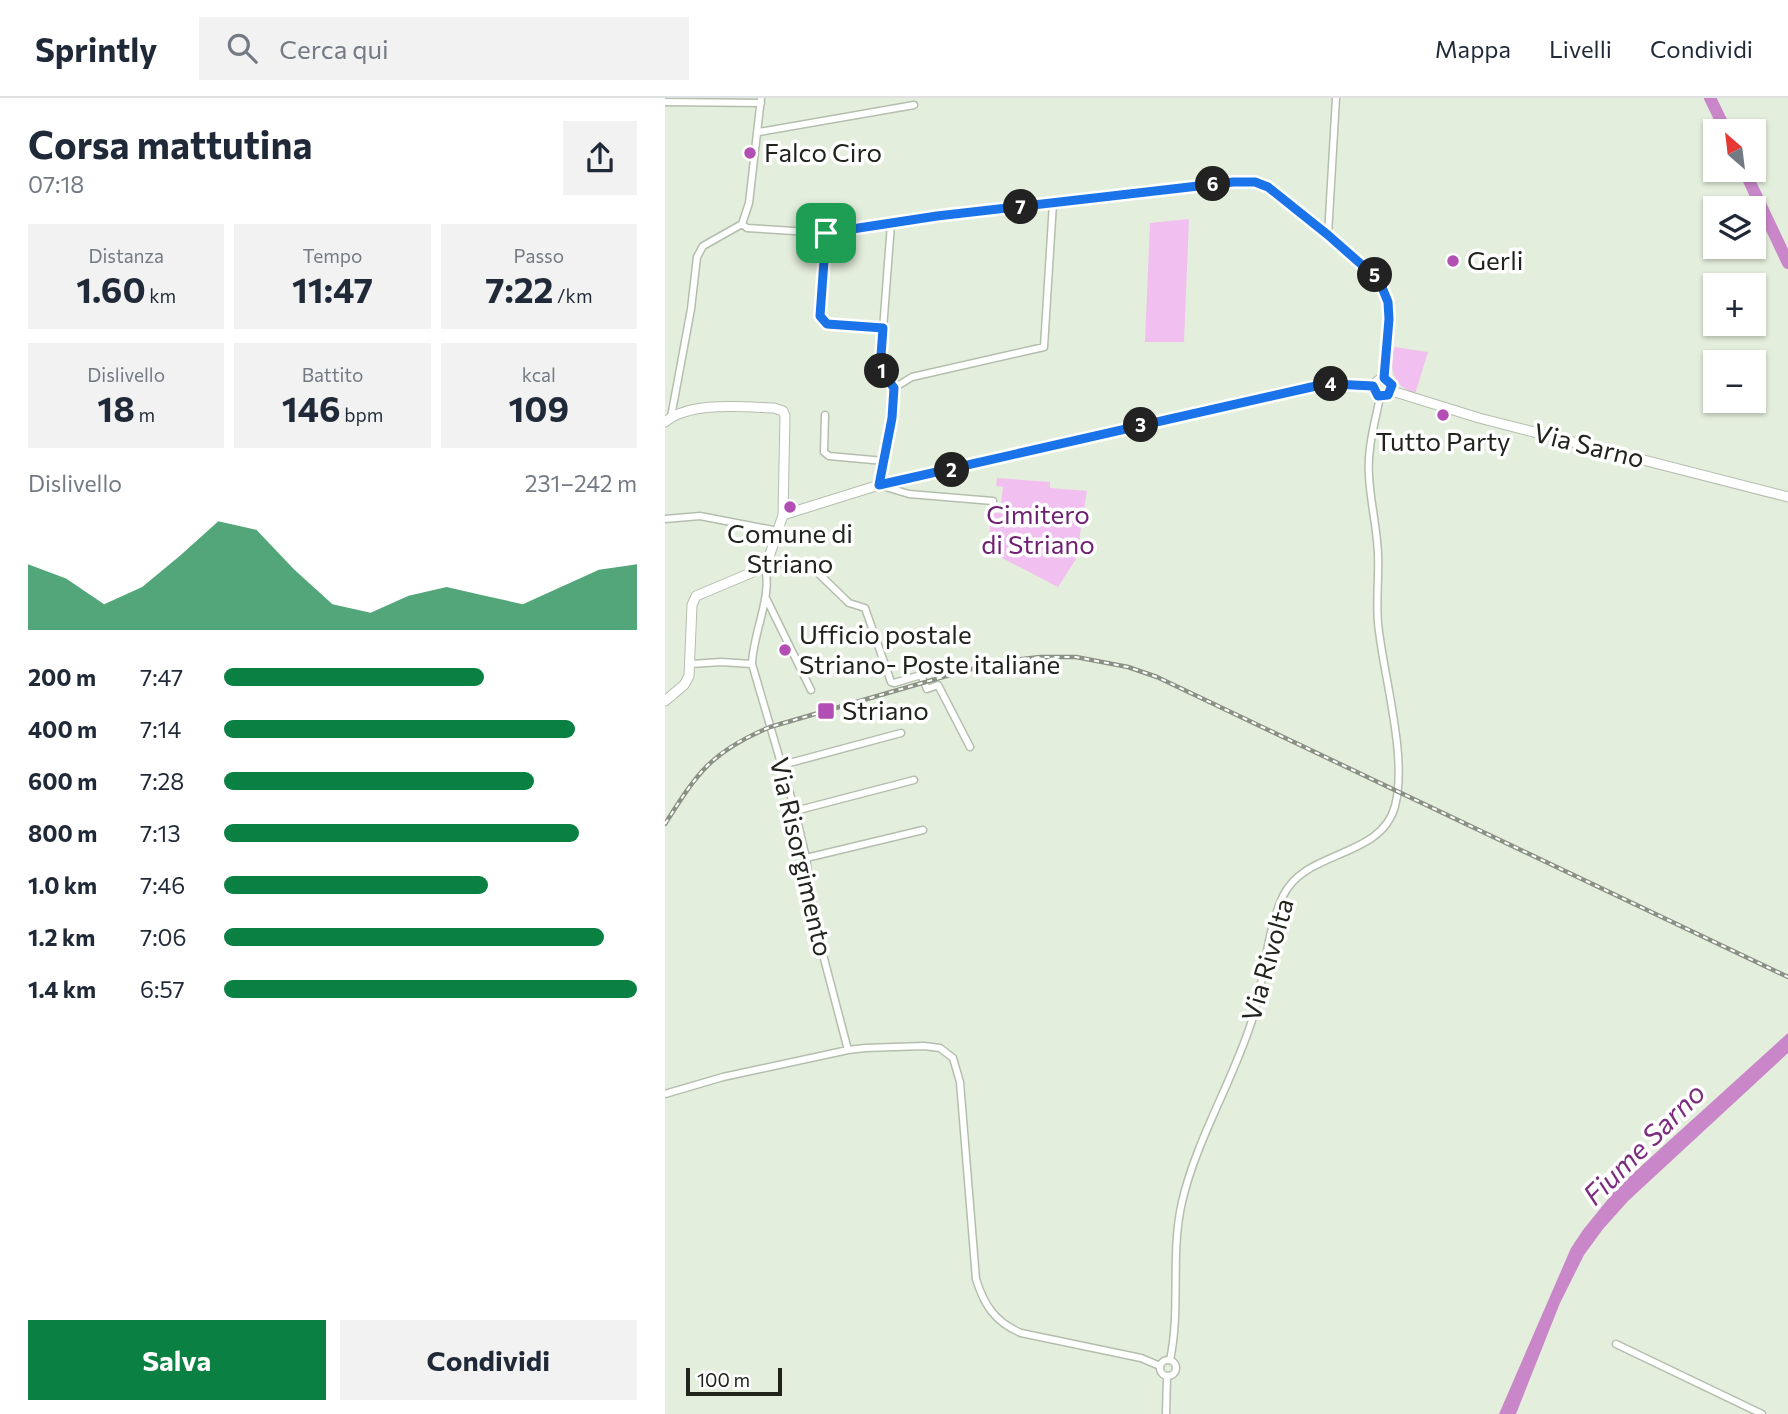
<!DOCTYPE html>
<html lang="it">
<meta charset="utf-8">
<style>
body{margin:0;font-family:Commissioner,sans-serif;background:#f2f2f3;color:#1f2937;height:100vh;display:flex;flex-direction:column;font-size:26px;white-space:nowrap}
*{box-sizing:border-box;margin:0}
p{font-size:23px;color:#747a83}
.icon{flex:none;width:38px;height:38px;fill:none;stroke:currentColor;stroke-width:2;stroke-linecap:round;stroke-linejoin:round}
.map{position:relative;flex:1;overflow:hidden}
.side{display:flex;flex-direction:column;background:#fff;width:665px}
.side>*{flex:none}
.needle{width:46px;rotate:332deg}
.buttons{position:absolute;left:1038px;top:21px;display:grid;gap:14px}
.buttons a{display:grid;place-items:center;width:63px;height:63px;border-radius:0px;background:#fff;box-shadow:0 2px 5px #0004;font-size:35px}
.scale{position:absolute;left:21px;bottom:18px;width:96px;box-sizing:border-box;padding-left:7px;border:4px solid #20241d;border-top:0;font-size:19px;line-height:24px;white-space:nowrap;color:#20241d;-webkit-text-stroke:5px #fff;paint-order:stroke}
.pin{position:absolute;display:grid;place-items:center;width:60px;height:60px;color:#fff;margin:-30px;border-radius:14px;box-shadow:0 4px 10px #0006}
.km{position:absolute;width:35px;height:35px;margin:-18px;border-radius:50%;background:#222;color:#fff;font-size:19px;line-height:35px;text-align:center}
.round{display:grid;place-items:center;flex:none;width:74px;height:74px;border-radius:0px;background:#f2f2f3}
.head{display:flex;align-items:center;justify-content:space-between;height:119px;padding:0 28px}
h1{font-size:38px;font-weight:700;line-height:52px}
.stats{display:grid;grid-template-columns:repeat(3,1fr);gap:10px;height:119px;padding:7px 28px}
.stats div{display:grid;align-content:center;border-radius:0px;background:#f2f2f3;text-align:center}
.stats b{font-size:35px;font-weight:700}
.stats small{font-size:19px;font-weight:400}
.stats p{font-size:19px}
.chart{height:196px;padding:14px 28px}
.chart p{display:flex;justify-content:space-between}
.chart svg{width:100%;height:126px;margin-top:7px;fill:#0b8043;opacity:.7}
.cta{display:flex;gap:14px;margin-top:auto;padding:14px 28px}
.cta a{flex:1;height:80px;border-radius:0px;background:#0b8043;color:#fff;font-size:28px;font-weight:700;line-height:80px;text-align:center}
.cta a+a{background:#f2f2f3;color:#1f2937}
ul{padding:0 28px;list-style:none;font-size:23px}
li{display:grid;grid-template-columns:112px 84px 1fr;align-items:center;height:52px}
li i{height:18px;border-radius:9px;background:#0b8043}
header{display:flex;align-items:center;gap:42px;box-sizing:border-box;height:98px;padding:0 35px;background:#fff;border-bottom:2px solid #e0e1e3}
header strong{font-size:33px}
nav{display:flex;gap:38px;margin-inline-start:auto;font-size:24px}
.search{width:490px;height:63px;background:#f2f2f3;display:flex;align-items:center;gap:18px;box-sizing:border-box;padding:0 24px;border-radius:0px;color:#747a83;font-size:26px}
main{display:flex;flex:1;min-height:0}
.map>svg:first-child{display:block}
.green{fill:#f1bff0}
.water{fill:#c986c9}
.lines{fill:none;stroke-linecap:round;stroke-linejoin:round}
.river{stroke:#c986c9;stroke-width:12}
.minor-casing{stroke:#b4beae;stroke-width:9}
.secondary-casing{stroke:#b4beae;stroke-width:11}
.minor{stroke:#fff;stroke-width:6}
.secondary{stroke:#fff;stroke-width:9}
.rail-casing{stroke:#899084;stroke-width:4.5}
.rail{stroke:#fff;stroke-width:2;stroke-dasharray:5;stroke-linecap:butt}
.route-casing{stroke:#fff;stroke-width:14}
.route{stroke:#1a73e8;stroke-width:9}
.poi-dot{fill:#b24eb4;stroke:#fff;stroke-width:2.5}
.labels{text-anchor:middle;stroke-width:7;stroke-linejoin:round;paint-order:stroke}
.poi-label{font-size:26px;fill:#20241d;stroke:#fff;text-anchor:start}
.street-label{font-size:26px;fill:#20241d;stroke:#fff}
.park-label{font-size:26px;fill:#6f2072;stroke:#fff}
.water-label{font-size:28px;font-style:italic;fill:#7b2c7d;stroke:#fff}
</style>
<header>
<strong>Sprintly</strong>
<div class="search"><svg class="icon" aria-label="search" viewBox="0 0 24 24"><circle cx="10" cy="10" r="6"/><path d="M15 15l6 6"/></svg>Cerca qui</div>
<nav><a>Mappa</a><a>Livelli</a><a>Condividi</a></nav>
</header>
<main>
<section class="side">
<div class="head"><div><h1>Corsa mattutina</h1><p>07:18</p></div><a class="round"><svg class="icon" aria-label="share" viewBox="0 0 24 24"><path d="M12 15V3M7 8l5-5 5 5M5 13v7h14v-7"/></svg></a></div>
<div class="stats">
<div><p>Distanza</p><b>1.60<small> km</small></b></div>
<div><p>Tempo</p><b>11:47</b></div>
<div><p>Passo</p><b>7:22<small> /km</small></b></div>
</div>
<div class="stats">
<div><p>Dislivello</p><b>18<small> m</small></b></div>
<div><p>Battito</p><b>146<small> bpm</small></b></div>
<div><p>kcal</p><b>109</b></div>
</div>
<div class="chart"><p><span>Dislivello</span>231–242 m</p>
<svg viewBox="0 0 160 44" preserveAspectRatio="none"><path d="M0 44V21L10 26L20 35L30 29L40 18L50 6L60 9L70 23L80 35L90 38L100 32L110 29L120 32L130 35L140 29L150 23L160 21V44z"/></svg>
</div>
<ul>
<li><b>200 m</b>7:47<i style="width:63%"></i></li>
<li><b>400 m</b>7:14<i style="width:85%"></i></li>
<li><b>600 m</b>7:28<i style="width:75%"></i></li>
<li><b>800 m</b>7:13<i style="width:86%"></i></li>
<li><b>1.0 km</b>7:46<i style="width:64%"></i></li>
<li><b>1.2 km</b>7:06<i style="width:92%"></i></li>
<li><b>1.4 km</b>6:57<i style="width:100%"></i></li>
</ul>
<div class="cta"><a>Salva</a><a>Condividi</a></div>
</section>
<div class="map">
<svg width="1123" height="1316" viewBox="0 0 1123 1316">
<rect width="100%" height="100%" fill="#e4eedc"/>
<path class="green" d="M524,121L519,244H480L485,125Z
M729,249L763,254L750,296C726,285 725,273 729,249Z
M332,380L385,384V390L422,393L411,461L393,489L322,452L327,415H335L338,389L331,388Z"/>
<path class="water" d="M1123,935V955L963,1103L938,1131L919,1157L895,1205L851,1316H834L906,1150L918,1132L952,1090Z"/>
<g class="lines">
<path class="river" d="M1045,0L1061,33
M1079,72L1123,165"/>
<g class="minor-casing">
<path id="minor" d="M0,4L96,5
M94,34L249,7
M77,126L82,130L161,135L272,118L568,84H590L603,89L663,137L714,182L723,204L724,221L719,280
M226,126L215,271L229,290L227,320L214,387L244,396L328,403
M161,135L155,218L162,226L218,230
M663,137L671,0
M229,290L247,279L379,249L388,105
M160,317L159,354L164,358L219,363
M6,319L26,211L32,159L38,148L77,126L84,105L96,0
M0,421L35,418L113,433
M103,462L152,474L184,505L200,510L226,584L229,585L256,577L262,591L273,587L305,649
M99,465C109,497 88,533 87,566L130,713L141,760L151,830L183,952
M101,500L146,592
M26,566L56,564L87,566
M117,667L236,635
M130,713L249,682
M141,760L258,732
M0,996L58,979L183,952L200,950L259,948L275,950L288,960L295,984L311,1181C319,1207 330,1224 356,1235L476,1260L495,1268
M951,1246L1097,1316
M495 1270a8 8 0 1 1 16 0a8 8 0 1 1-16 0Z
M505,1262C516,1210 505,1156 517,1104C532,1039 570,980 589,916C600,878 601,835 618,798C640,751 716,761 730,708C743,659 718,577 713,525C711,502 714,479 713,456C712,429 705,403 704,377C702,351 710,324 715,299
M501,1316L502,1278"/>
</g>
<g class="secondary-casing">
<path id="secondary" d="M709 290a9 9 0 1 1 18 0a9 9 0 1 1-18 0Z
M727,293L814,320L1123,399
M0,324C25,303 78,309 109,310L118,313L120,318L118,417L103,462L88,474L31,498L27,507L24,578L19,587L0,603
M118,417L214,387L651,288L668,286L708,288"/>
</g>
<use href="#minor" class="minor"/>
<use href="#secondary" class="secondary"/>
<g class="rail-casing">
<path id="rail" d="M0,726C33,674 46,654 105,629L302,572L350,562L375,559H411L463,569L492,579L1123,879"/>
</g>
<use href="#rail" class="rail"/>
</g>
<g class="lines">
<g class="route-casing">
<path id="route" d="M568,84H590L603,89L663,137L714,182L723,204L724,221L719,280L727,287L723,297L713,298L708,288L668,286L651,288L214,387L227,320L229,290L215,271L218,230L162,226L155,218L161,135L272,118Z"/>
</g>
<use href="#route" class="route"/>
</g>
<g class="poi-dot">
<circle cx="85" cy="55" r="7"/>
<circle cx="788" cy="163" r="7"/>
<circle cx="778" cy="317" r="7"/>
<circle cx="125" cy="409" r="7"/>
<circle cx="120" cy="552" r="7"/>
<rect x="152" y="604" width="18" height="18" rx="3.5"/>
</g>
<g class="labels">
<g class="poi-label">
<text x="99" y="64">Falco Ciro</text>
<text x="802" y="172">Gerli</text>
<text x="778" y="353" text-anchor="middle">Tutto Party</text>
<text x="125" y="445" text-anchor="middle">Comune di<tspan x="125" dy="30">Striano</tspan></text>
<text x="134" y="546">Ufficio postale<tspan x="134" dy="30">Striano- Poste italiane</tspan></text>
<text x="177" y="622">Striano</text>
</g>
<g class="street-label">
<text transform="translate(924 348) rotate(14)" y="9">Via Sarno</text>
<text transform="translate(136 759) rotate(77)" y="9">Via Risorgimento</text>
<text transform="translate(603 862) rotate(-74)" y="9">Via Rivolta</text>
</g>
<g class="park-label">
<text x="373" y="426">Cimitero<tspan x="373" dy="30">di Striano</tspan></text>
</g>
<g class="water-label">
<text transform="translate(979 1046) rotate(-45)" y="10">Fiume Sarno</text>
</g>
</g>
</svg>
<div class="buttons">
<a><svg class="needle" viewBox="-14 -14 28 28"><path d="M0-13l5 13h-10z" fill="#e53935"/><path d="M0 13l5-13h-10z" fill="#747a83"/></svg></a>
<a><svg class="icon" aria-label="layers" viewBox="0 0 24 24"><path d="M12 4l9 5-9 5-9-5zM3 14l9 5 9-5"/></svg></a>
<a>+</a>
<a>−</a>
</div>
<div class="scale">100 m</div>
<div class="pin" style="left:161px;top:135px;background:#1e9e55"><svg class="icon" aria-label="arrive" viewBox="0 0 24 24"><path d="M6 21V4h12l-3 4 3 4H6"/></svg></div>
<b class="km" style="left:217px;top:273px">1</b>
<b class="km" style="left:287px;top:372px">2</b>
<b class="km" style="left:476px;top:327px">3</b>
<b class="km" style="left:666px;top:286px">4</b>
<b class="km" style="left:710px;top:177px">5</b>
<b class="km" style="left:548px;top:86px">6</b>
<b class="km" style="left:356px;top:109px">7</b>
</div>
</main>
